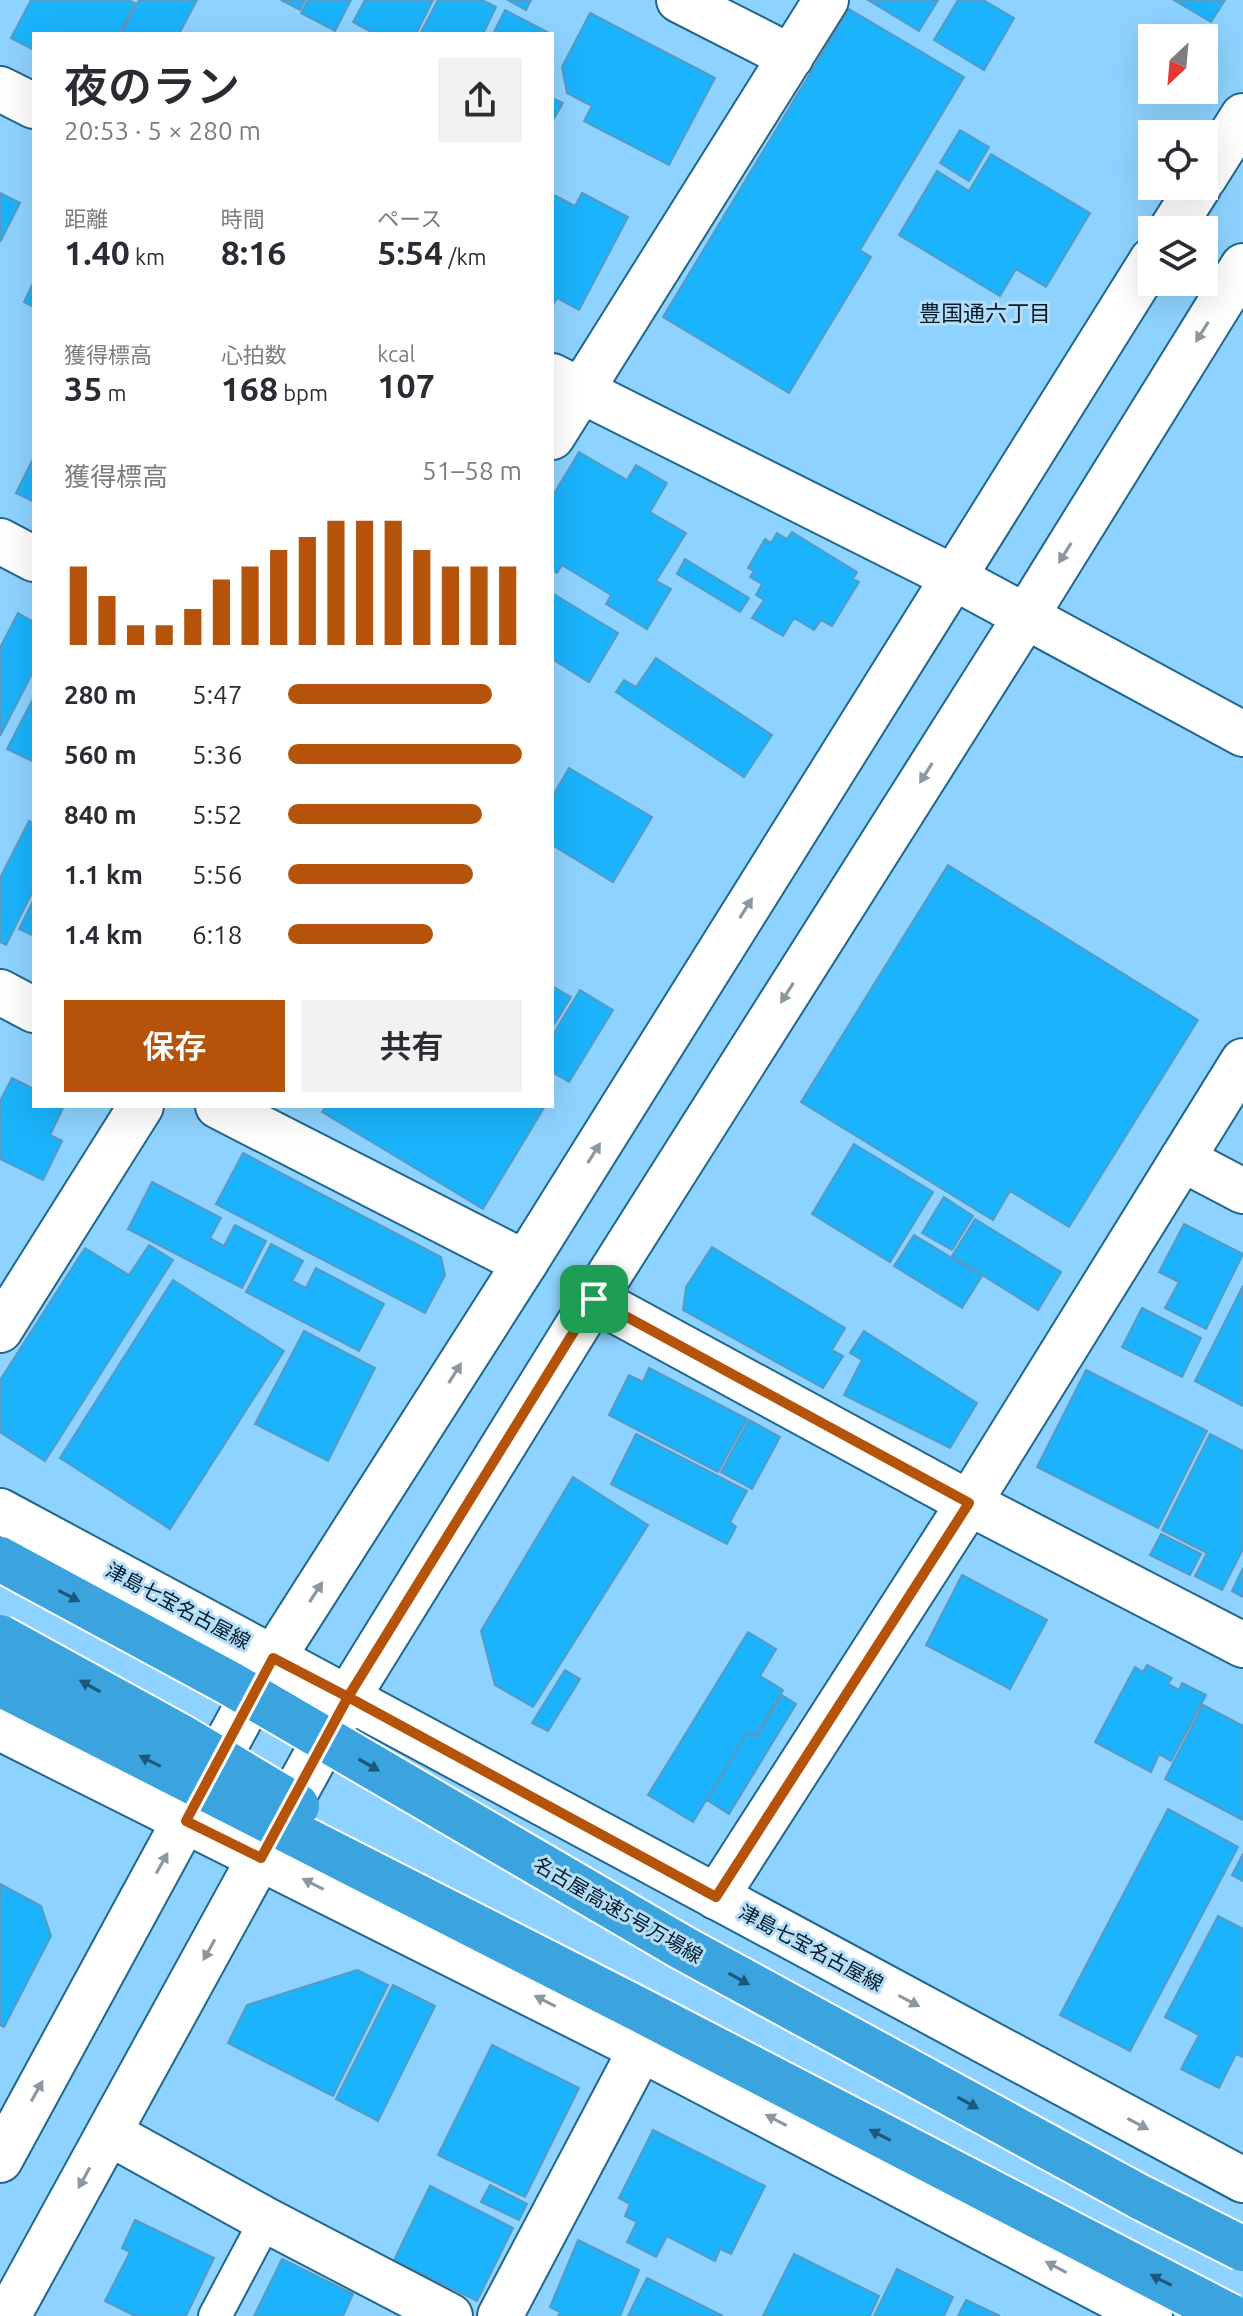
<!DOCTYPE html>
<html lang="ja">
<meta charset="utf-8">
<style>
body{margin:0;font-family:Ubuntu,"Noto Sans JP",sans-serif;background:#f2f2f3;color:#2b2b33;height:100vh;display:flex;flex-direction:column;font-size:30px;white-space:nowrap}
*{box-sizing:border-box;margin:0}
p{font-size:26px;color:#7c7c81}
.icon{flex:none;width:44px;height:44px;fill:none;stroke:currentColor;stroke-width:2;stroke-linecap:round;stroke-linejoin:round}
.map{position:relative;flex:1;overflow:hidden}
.panel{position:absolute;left:32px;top:32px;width:522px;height:1076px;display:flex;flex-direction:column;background:#fff;border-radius:0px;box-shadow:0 8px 32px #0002}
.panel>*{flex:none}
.needle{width:52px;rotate:206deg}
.fabs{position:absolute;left:1138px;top:24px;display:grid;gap:16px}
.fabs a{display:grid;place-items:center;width:80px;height:80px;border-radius:0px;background:#fff;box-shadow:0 8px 32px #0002;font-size:40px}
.pin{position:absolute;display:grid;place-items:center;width:68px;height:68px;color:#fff;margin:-34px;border-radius:16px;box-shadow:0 4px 12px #0006}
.round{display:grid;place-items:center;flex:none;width:84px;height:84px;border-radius:0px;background:#f2f2f3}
.summary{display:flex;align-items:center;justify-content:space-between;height:136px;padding:0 32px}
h1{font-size:44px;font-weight:600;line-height:60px}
.metrics{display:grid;grid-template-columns:repeat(3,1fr);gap:12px;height:136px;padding:8px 32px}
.metrics div{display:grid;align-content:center}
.metrics b{font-size:34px;font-weight:600}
.metrics small{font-size:22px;font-weight:400}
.metrics p{font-size:22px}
.chart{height:224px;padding:16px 32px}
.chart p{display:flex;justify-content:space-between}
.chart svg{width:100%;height:144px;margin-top:8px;stroke:#b45309;stroke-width:6}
.cta{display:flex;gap:16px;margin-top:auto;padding:16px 32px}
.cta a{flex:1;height:92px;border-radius:0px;background:#b45309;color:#fff;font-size:32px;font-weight:600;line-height:92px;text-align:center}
.cta a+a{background:#f2f2f3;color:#2b2b33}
ul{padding:0 32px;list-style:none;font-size:26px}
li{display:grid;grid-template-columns:128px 96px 1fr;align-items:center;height:60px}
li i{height:20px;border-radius:10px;background:#b45309}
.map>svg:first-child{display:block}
.building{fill:#1ab3fc;stroke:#569ac4;stroke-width:2}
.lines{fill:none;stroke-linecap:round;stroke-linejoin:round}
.service-casing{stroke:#20678e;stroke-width:36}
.minor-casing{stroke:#20678e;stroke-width:48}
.tertiary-casing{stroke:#20678e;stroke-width:48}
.secondary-casing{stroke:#20678e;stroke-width:48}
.service{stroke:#fff;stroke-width:32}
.minor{stroke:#fff;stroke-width:44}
.tertiary{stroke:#fff;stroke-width:44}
.secondary{stroke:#fff;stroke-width:44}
.motorway-bridge-casing{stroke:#fff;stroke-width:48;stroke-linecap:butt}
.motorway-bridge{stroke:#3ba4de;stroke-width:44}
.oneway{fill:#8c989f}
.oneway2{fill:#1b587a}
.route-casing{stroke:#fff;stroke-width:16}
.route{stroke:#b45309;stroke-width:10}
.labels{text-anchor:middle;stroke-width:6;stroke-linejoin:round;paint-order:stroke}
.street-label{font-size:20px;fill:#001a29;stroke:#b5ddf7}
.neighbourhood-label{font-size:22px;fill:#001a29;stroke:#b5ddf7}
</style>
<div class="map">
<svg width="1243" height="2316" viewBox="0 0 1243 2316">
<rect width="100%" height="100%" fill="#8ed3ff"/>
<path class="building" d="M31,0H128L135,3L119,34H34V50L11,38Z
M139,0H197L179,34H121Z
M281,0H305L300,10Z
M308,0H351L335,31L301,13Z
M365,0H433L416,34H375L353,22Z
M438,0H482L496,7L483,34H420Z
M508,0H531L526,10Z
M868,0H938L919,31Z
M958,0H983L1014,18L984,70L934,40Z
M1174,0H1225L1211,22Z
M849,9L964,77L860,250L871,257L789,393L663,317Z
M505,10L551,34H493Z
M590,13L715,78L669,165L584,121L592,106L567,93L562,67Z
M552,98L563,103L552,122Z
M960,130L989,147L969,181L940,163Z
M991,154L1090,213L1046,287L1016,269L1000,296L899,235L937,171L969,191Z
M0,193L20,203L0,242Z
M582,193L628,217L579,310L557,298L552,307V194L575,206Z
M34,281V307L24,302Z
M579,452L627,480L636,465L667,483L650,512L686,533L656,581L671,589L647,629L606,604L611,595L562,565L557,573L552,570V497Z
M34,457V502L16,493Z
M792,532L857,572L853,579L859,582L832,626L821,620L814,630L794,618L783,636L752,618L764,600L756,595L762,584L750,577L754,571L748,568L765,539L771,543L777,533L787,539Z
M685,559L749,598L740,612L677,574Z
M552,593L618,633L589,682L552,659Z
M18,613L34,622V670L0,736V648Z
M656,658L772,735L744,777L616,692L624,680L636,687Z
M34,697V762L7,749Z
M569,768L652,817L613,882L552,845V797Z
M29,821L34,823V889L6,945L0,942V878Z
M948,865L1198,1020L1069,1227L1010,1191L993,1220L801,1102Z
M34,899V936L19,929Z
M552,986L571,997L552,1028Z
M580,990L613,1010L569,1082L552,1072V1036Z
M12,1078L34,1089V1106H64L50,1135L62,1141L43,1180L0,1159V1101Z
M326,1106H545L483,1209L322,1112Z
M854,1144L933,1192L890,1262L812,1214Z
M243,1153L441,1257L445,1275L425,1313L216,1204Z
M152,1182L221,1218L210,1238L224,1246L235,1225L266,1241L242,1288L128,1229Z
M944,1197L973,1216L952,1250L922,1233Z
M975,1219L1061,1272L1038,1310L952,1256Z
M1184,1224L1243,1254L1206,1329L1165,1308L1179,1282L1159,1272Z
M914,1235L982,1276L962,1308L894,1266Z
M271,1244L303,1261L292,1281L306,1288L316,1268L384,1304L359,1351L246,1292Z
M149,1245L173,1260L45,1461L0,1432V1380L85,1248L129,1275Z
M712,1247L845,1328L832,1350L843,1356L823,1388L683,1310L686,1287Z
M173,1280L284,1351L170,1529L60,1458Z
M1243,1286V1406L1195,1381Z
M1142,1308L1201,1338L1182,1377L1122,1347Z
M304,1331L375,1368L328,1461L255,1424Z
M864,1331L977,1403L950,1448L844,1395L862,1360L850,1353Z
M649,1368L747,1419L718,1472L609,1415L629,1375L643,1382Z
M1086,1370L1207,1431L1158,1528L1037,1467Z
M749,1420L780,1437L752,1489L721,1472Z
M636,1434L747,1491L730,1522L736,1527L727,1544L611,1484Z
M1210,1434L1243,1451V1549L1222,1590L1195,1576L1207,1553L1162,1530Z
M573,1477L648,1525L533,1707L495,1685L481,1631Z
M1161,1534L1201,1554L1190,1575L1150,1555Z
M1243,1568V1597L1232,1591Z
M962,1575L1047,1620L1010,1689L926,1645Z
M748,1632L776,1649L760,1676L783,1690L756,1735L748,1731L693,1822L648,1795Z
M1147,1665L1172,1678L1168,1684L1179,1690L1182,1683L1206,1695L1171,1761L1159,1754L1151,1772L1095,1742L1135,1667L1143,1672Z
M565,1670L580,1679L548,1731L532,1723Z
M782,1695L796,1704L729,1814L707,1800L748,1732L756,1737Z
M1203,1705L1243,1726V1820L1165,1779Z
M1168,1809L1238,1847L1130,2051L1060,2015Z
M1243,1854V1881L1232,1875Z
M0,1884L41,1906L51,1936L4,2027L0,2025Z
M1218,1916L1243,1929V2057L1236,2054L1219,2088L1181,2069L1199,2035L1165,2017Z
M357,1970L388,1985L333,2096L228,2043L247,2005Z
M393,1985L435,2006L378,2121L336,2099Z
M492,2045L579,2088L525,2197L438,2155Z
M653,2130L765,2186L731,2254L720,2249L715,2261L667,2236L656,2257L627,2242L637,2222L625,2216L630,2204L619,2198Z
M490,2185L527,2204L519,2220L481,2202Z
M430,2186L513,2228L477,2301L394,2260Z
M135,2220L214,2258L186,2316H135L105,2301L130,2252L122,2248Z
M578,2240L639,2270L620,2316H558L560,2312L550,2307Z
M794,2254L879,2296L870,2316H763Z
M282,2259L353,2294L343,2316H254Z
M897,2269L953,2297L944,2316H874Z
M647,2278L723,2316H628Z
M966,2300L1000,2316H958Z"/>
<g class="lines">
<g class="service-casing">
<path id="service" d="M215,2316L266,2220"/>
</g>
<g class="minor-casing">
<path id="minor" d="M679,0L791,57
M0,89L34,106
M552,376L953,577L1243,734
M552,437L826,0
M0,541L34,559
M0,992L34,1010
M218,1106L525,1263
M1182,1159L1243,1191
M594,1299L969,1503L1243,1645
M0,1330L141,1106
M716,1897L969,1503L1243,1061
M109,2133L266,2220L450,2316
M500,2316L641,2049"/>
</g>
<g class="tertiary-casing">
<path id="tertiary" d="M1204,178L1243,116
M1171,230L1199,186
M0,2160L273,1658L525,1263L1152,260
M8,2316L348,1697L594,1299L1026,616L1243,266"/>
</g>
<g class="secondary-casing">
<path id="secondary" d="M0,1511L1243,2180
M0,1728L641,2049L1150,2316"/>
</g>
<use href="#service" class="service"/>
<use href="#minor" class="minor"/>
<use href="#tertiary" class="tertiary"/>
<use href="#secondary" class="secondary"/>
<g class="motorway-bridge-casing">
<path id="motorway-bridge" d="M0,1559L229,1683L683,1948L1140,2197L1243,2249
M0,1637L180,1736L297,1806
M0,1684L640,2010L1230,2316"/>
</g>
<use href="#motorway-bridge" class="motorway-bridge"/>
</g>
<defs><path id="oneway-solid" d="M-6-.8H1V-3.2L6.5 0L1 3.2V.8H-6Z" transform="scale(2)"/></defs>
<g class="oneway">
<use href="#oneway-solid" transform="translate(1202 332) rotate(122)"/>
<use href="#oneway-solid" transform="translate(1065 553) rotate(122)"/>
<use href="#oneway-solid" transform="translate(926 773) rotate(122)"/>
<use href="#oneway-solid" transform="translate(746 908) rotate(-58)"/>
<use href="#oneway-solid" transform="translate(787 993) rotate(122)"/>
<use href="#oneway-solid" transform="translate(594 1153) rotate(-58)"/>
<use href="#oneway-solid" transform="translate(455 1373) rotate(-58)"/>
<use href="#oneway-solid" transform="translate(316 1592) rotate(-57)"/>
<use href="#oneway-solid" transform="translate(162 1863) rotate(-61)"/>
<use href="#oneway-solid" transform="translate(313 1884) rotate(-153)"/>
<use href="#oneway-solid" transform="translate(209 1950) rotate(119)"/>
<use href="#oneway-solid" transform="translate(545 2001) rotate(-153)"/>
<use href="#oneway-solid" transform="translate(909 2001) rotate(28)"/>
<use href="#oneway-solid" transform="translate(37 2091) rotate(-61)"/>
<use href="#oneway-solid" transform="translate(776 2120) rotate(-152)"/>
<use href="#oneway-solid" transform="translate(1138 2124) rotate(28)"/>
<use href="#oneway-solid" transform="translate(84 2178) rotate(119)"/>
<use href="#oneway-solid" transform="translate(1056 2267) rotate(-152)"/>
</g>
<g class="oneway2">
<use href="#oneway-solid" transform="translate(69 1596) rotate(28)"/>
<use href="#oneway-solid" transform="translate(90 1686) rotate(-151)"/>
<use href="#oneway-solid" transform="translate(150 1761) rotate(-153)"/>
<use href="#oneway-solid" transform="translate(369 1765) rotate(30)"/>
<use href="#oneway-solid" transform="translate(739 1979) rotate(29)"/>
<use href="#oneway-solid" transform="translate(968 2103) rotate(29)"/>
<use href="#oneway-solid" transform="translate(880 2135) rotate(-153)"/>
<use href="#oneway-solid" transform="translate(1161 2280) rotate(-153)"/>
</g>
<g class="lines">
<g class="route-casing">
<path id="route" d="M594,1299L348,1697L273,1658L186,1821L261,1858L348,1697L716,1897L969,1503L594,1299"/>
</g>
<use href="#route" class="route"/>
</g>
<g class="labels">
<g class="street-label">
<text transform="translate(178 1606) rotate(28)" y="7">津島七宝名古屋線</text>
<text transform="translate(618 1910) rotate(30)" y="7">名古屋高速5号万場線</text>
<text transform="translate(811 1948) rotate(28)" y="7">津島七宝名古屋線</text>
</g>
<g class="neighbourhood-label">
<text x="985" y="321">豊国通六丁目</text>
</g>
</g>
</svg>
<div class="fabs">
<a><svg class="needle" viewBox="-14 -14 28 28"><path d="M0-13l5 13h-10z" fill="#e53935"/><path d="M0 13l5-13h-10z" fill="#7c7c81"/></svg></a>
<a><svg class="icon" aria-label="locate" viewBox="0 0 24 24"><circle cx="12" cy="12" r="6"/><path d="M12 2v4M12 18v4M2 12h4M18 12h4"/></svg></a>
<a><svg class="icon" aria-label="layers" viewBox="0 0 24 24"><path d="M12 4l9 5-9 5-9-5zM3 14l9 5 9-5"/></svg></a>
</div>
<div class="pin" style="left:594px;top:1299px;background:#1e9e55"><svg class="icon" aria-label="arrive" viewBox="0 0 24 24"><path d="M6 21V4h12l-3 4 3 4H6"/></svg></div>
<section class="panel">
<div class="summary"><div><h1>夜のラン</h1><p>20:53 · 5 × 280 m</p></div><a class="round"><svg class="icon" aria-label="share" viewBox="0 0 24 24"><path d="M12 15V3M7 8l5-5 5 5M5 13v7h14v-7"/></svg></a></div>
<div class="metrics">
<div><p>距離</p><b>1.40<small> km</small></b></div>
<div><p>時間</p><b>8:16</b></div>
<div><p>ペース</p><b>5:54<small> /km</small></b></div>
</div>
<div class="metrics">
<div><p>獲得標高</p><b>35<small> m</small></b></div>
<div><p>心拍数</p><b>168<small> bpm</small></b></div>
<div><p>kcal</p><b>107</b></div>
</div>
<div class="chart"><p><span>獲得標高</span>51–58 m</p>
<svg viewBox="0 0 160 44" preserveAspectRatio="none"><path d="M5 44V20M15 44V29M25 44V38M35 44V38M45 44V33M55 44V24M65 44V20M75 44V15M85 44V11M95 44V6M105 44V6M115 44V6M125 44V15M135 44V20M145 44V20M155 44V20"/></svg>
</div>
<ul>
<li><b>280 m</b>5:47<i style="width:87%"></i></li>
<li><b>560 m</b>5:36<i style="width:100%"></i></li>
<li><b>840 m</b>5:52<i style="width:83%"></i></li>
<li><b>1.1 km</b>5:56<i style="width:79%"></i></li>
<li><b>1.4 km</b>6:18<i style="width:62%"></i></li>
</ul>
<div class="cta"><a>保存</a><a>共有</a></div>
</section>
</div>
